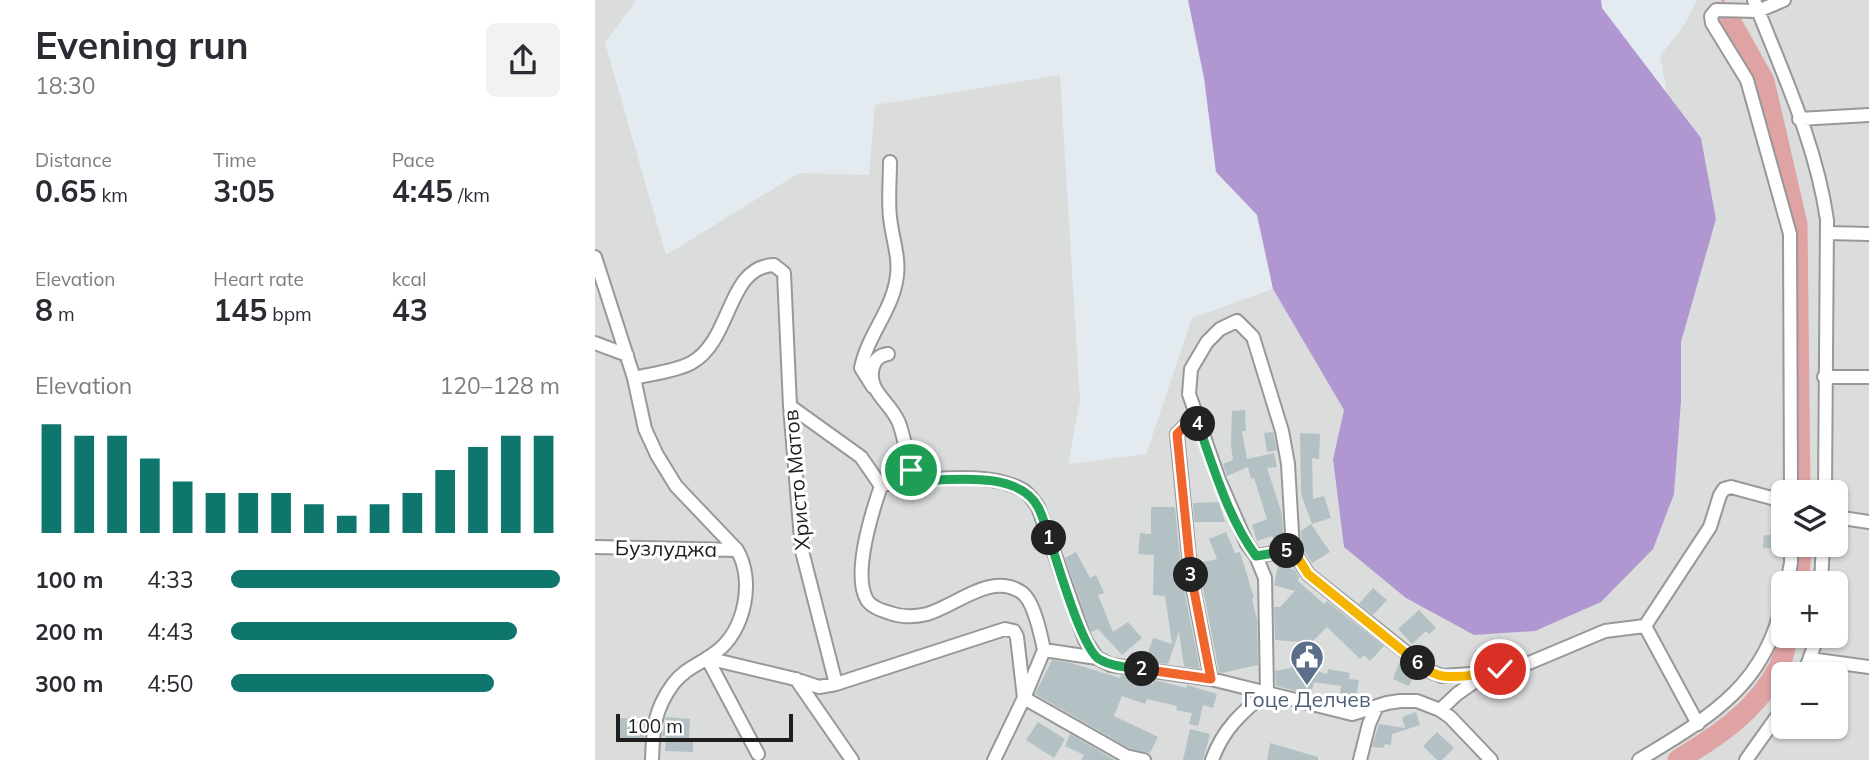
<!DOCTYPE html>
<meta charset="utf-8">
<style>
body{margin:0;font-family:Mulish,sans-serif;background:#f2f2f3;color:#2b2b33;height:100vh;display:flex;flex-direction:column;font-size:26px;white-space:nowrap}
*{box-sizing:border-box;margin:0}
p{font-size:23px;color:#7c7c81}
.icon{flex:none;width:38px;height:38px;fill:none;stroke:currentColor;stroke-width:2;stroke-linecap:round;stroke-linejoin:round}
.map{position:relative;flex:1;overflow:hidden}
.panel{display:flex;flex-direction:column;background:#fff;width:595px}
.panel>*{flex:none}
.buttons{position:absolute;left:1176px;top:480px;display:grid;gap:14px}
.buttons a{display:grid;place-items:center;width:77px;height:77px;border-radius:10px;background:#fff;box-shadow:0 2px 5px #0004;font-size:35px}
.scale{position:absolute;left:21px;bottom:18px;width:177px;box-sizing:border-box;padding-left:7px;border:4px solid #1e1e1e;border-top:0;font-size:19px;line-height:24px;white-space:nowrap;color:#1e1e1e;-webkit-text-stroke:5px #fff;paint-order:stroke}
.pin{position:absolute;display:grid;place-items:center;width:60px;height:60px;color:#fff;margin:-30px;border:4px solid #fff;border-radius:50%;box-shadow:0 2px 7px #0007}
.km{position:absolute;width:35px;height:35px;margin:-18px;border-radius:50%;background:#222;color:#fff;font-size:19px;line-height:35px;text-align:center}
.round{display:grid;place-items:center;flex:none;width:74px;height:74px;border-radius:10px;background:#f2f2f3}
.summary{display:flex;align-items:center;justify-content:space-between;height:119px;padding:0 35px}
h1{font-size:38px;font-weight:700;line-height:52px}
.figures{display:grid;grid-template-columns:repeat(3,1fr);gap:10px;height:119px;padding:7px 35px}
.figures div{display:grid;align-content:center}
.figures b{font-size:30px;font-weight:700}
.figures small{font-size:19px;font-weight:400}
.figures p{font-size:19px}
.chart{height:196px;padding:14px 35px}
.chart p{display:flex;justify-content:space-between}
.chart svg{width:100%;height:126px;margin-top:7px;stroke:#0f766e;stroke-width:6}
ul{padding:0 35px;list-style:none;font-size:23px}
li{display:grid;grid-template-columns:112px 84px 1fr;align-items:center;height:52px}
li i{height:18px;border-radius:9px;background:#0f766e}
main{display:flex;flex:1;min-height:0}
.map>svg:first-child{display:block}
.residential{fill:#dbdcdc;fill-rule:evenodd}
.forest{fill:#b197d1}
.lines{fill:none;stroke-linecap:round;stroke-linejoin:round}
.stream{stroke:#dfa3a4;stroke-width:3.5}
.river{stroke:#dfa3a4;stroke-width:21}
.building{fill:#b3c1c4}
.minor-casing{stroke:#989898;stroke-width:16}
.minor{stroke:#fff;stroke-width:12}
.split-1-casing{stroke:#fff;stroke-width:14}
.split-2-casing{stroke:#fff;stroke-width:14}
.split-3-casing{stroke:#fff;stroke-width:14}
.split-4-casing{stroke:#fff;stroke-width:14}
.split-5-casing{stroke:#fff;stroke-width:14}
.split-6-casing{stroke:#fff;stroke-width:14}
.split-7-casing{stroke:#fff;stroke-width:14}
.split-1{stroke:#22a559;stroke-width:9}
.split-2{stroke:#22a559;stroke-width:9}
.split-3{stroke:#f0652b;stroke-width:9}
.split-4{stroke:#f0652b;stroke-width:9}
.split-5{stroke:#22a559;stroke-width:9}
.split-6{stroke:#f5b400;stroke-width:9}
.split-7{stroke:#f5b400;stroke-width:9}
.labels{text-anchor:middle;stroke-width:6;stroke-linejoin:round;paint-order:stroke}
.street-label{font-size:21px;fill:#1e1e1e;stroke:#fff}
.service-label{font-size:21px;fill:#4e5e75;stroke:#fff}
</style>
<main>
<section class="panel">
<div class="summary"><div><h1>Evening run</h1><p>18:30</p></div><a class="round"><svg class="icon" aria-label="share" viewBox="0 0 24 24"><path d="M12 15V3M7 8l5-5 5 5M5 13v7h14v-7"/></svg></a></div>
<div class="figures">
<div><p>Distance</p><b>0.65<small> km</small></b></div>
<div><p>Time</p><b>3:05</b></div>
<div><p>Pace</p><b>4:45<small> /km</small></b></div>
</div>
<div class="figures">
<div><p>Elevation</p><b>8<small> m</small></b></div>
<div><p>Heart rate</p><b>145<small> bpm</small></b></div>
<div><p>kcal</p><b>43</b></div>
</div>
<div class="chart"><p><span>Elevation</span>120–128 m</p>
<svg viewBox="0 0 160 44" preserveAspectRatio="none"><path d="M5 44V6M15 44V10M25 44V10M35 44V18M45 44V26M55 44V30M65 44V30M75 44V30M85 44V34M95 44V38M105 44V34M115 44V30M125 44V22M135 44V14M145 44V10M155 44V10"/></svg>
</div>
<ul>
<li><b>100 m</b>4:33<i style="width:100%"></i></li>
<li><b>200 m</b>4:43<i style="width:87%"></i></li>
<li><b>300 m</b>4:50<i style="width:80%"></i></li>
</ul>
</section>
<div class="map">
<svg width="1274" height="760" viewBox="0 0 1274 760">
<rect width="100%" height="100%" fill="#e4ebf0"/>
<path class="residential" d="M0,0H41L10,43L71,255L204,173L274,175L280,105L465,75L485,401L473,464L551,454L597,318L678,289L749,410L738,459L1079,494L1086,402V342L1121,219L1106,138L1072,93L1065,56L1090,24L1102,0H1274V760H0ZM1188,492H1241V544H1188ZM1188,583H1241V635H1188ZM1188,674H1241V726H1188Z"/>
<path class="forest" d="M593,0H1006L1007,8L1106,138L1121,219L1086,342V402L1079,494L1058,549L1006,602L940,631L879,635L811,598L749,547L738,459L749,410L678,289L662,215L621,172L609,78Z"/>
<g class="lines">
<path class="stream" d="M1128,0V1"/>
<path class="river" d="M1135,20L1169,81L1202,224L1205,492
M1203,583L1207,544
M1083,760C1123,736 1162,710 1184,667C1189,658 1190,645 1193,635"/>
</g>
<path class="building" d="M650,410L651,431H647L652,459L679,453L682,467L672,468L687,514L689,543L680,544L677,536L662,541L657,525L672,519L659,478L656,479L653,467L632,476L628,464L638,460L636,445L637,411Z
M678,432L682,450L672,452L669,433Z
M705,433L725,434L724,459L717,458L718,499L729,496L736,518L717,524L706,494Z
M624,502L630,522H599L598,503Z
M556,507H580L587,579L605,669L589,666L584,632L573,664L556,662L559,655L553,653L558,638L577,644L570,596L558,595L559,555L543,554L545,533L556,534Z
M716,524L735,552L717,563L707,547L706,531Z
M631,532L640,553L645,552L659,598L657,599L662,620L663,665L627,673L624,672L603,563L622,559L614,539Z
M1169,535L1188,536L1187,549L1168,548Z
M481,552L495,578L501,575L509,593L503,595L518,632L533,622L547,638L527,655L503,629L496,632L470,558Z
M683,565L700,570L704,577L703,581L729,604L732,601L789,646L775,661L769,655L765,659L732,627L712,647L706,642L680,640L679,607H685L700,591L679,585Z
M778,588L792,600L778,615L764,604Z
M824,610L841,628L834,634L831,631L817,644L803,629Z
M457,660L476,663L525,678L526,675L558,684L559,680L592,688V685L622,694L618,708L608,705L603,726L594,724L597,713L581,710L582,706L552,699L550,704L527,696L519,716L563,737L555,753L534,748L440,694Z
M804,663L820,671L814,686L798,679Z
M697,664L732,674L733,669L755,673L754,679L764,680L761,697L745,695L746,686L719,682L716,695L681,686L680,671L696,668Z
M821,712L825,725L797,734L796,745L790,744L789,748L777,747L784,724L810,728L807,717Z
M71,717L95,719L94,740H98V752L70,751L71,736H67Z
M22,718L52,719L49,739H22Z
M443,722L470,739L459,758L431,740Z
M595,729L615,734L608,760H588Z
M842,732L859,748L847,760H842L828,746Z
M475,734L520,760H486L489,755L470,746Z
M675,743L723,757V760H672Z"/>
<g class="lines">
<g class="minor-casing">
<path id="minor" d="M1159,0C1187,72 1221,143 1232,220L1230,492
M1189,0L1163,11L1121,10L1116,16L1117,23L1152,80L1195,234L1196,492
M1204,119L1274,115
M1232,233L1274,234
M0,257L39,378L50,429L62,455L81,486L142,550C160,580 150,631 121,652C106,664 90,668 78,684C59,710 58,729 57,760
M0,343L32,355
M293,354C285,355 280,359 278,367C271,391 296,402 304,423C311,442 312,463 322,481
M1229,377H1274
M39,378C55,374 82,371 96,363C138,340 131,267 179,265L189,273L195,406L207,551L241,684
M278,387L266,368C272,337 295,313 301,282C306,259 297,239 295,217C293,199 295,180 295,162
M195,406L266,457L286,486C277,512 257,575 272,600C276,607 288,611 295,613C306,617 320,617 332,614C361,606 395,572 426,592C439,600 446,636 449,650
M600,416L582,434L596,577L616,679
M286,486L300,481C338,480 394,471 428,490C434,494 439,501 443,507L490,640L502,658
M1241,517L1274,522
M0,547L142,550
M661,556L698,550L713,574L834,671L847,676L891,673
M1192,583L1196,563V544
M1226,583L1228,544
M1050,626L1115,527L1125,495L1129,489L1136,487L1188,501
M1050,626L1103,724
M112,658L200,679L224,687L241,684L410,629L419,631L422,637L429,698L449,650L502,658L516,665L616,679L757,714L792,703L805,701H822L845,710L862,694L892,673L934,663L1010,631L1050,626
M112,658L163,754
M1215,659L1274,667
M1209,674L1223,635
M201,679L257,760
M672,692L670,578L661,556L652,544L624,480L594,394L596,369L612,342L625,329L642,321L658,337L687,431L693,464L698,550
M845,710L855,717L896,760
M399,760L429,698L531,756L549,760
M617,760C628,729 647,712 672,692
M765,760L774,724L782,706
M1044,760C1113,718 1171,686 1188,600
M1151,760L1188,708"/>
</g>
<use href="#minor" class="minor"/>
</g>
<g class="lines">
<g class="split-1-casing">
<path id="split-1" d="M316,470L322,481C358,480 423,470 443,507C448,516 451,528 454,538"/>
</g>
<g class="split-2-casing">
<path id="split-2" d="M454,538C463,563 486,647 504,659C517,667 533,667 547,669"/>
</g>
<g class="split-3-casing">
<path id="split-3" d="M547,669L616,679L596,575"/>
</g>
<g class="split-4-casing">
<path id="split-4" d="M596,575L582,434L600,416L603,424"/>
</g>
<g class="split-5-casing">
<path id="split-5" d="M603,424C619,468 633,518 661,556L692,551"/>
</g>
<g class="split-6-casing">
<path id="split-6" d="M692,551L698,550L713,574L823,663"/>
</g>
<g class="split-7-casing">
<path id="split-7" d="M823,663C830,668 838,675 848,676C865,678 888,674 905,669"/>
</g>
<use href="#split-1" class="split-1"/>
<use href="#split-2" class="split-2"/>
<use href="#split-3" class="split-3"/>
<use href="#split-4" class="split-4"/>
<use href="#split-5" class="split-5"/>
<use href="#split-6" class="split-6"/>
<use href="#split-7" class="split-7"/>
</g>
<defs>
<g id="civic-pin" transform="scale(1.75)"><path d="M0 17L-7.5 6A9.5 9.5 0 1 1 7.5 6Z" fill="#5c6f8a" stroke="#fff"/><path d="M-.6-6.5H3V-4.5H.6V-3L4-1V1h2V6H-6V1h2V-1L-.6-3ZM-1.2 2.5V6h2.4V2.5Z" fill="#fff"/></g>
</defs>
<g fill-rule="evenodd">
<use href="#civic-pin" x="712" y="657"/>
</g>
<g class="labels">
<g class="street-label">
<text transform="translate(202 480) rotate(-95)" y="7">Христо Матов</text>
<text transform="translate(71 549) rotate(1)" y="7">Бузлуджа</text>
</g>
<g class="service-label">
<text x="712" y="707">Гоце Делчев</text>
</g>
</g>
</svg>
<div class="buttons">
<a><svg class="icon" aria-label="layers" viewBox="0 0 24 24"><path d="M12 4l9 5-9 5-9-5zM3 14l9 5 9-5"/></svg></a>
<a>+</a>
<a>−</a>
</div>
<div class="scale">100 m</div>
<div class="pin" style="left:316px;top:470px;background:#1e9e55"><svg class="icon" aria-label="arrive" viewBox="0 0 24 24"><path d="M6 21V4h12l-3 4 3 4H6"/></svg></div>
<div class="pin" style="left:905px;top:669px;background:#d93025"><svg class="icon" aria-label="check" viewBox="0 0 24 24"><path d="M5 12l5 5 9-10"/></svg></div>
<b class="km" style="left:454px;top:538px">1</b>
<b class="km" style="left:547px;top:669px">2</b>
<b class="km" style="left:596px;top:575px">3</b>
<b class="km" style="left:603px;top:424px">4</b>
<b class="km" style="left:692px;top:551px">5</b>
<b class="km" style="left:823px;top:663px">6</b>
</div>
</main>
